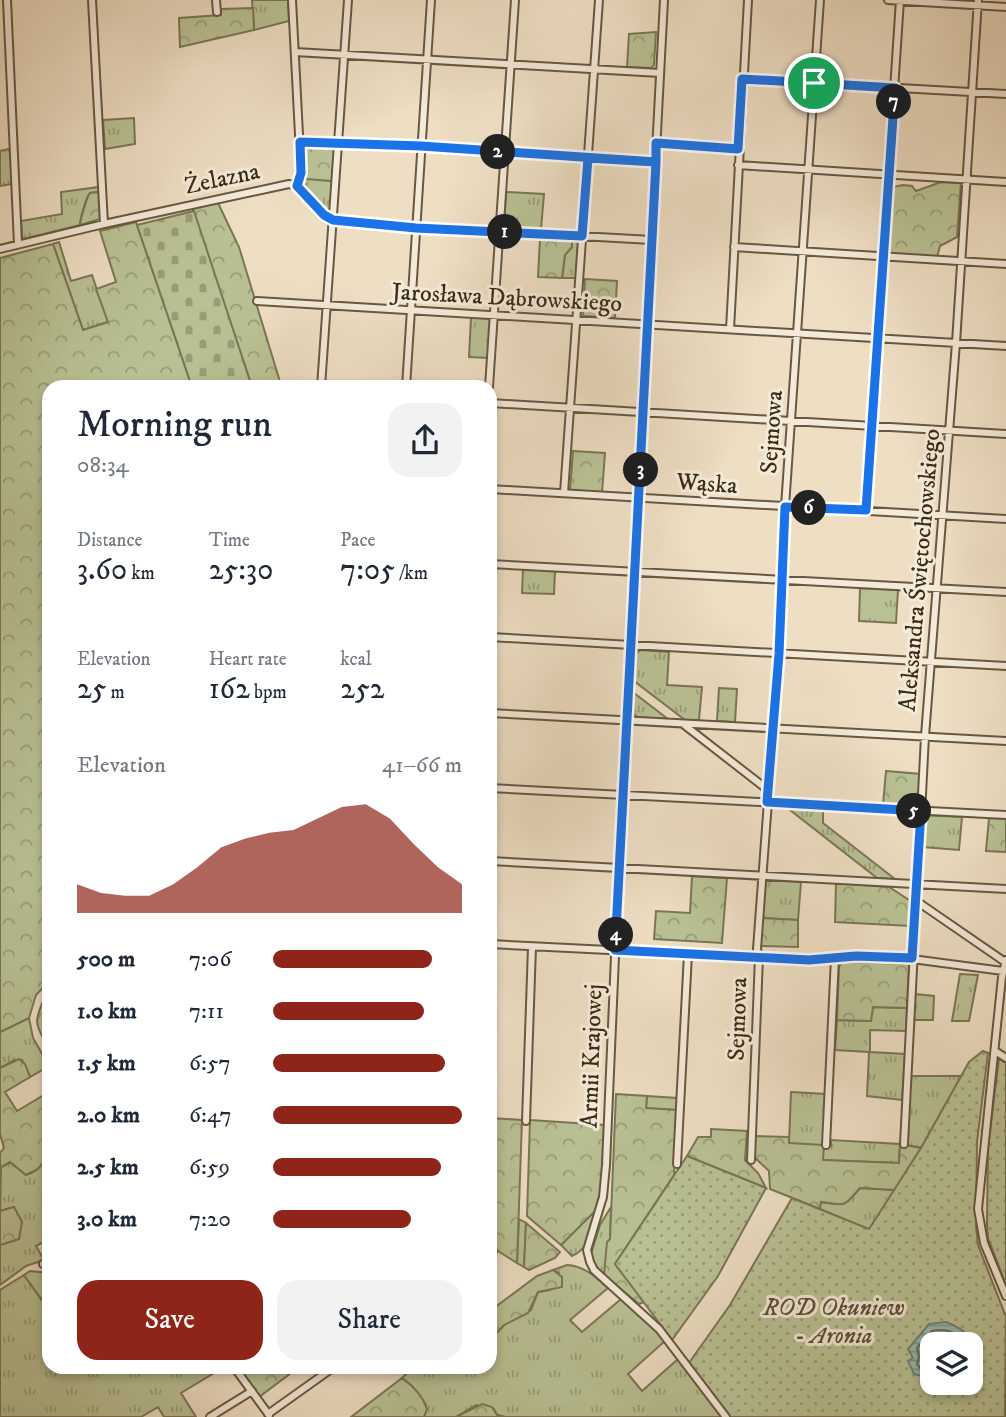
<!DOCTYPE html>
<meta charset="utf-8">
<style>
body{margin:0;font-family:"IM FELL DW Pica",serif;background:#f2f2f3;color:#1f2937;height:100vh;display:flex;flex-direction:column;font-size:26px;white-space:nowrap}
*{box-sizing:border-box;margin:0}
p{font-size:23px;color:#747a83}
.icon{flex:none;width:38px;height:38px;fill:none;stroke:currentColor;stroke-width:2;stroke-linecap:round;stroke-linejoin:round}
.map{position:relative;flex:1;overflow:hidden}
.panel{position:absolute;left:42px;top:380px;width:455px;height:994px;display:flex;flex-direction:column;background:#fff;border-radius:21px;box-shadow:0 4px 10px #0003}
.panel>*{flex:none}
.fabs{position:absolute;left:920px;top:1332px;display:grid;gap:14px}
.fabs a{display:grid;place-items:center;width:63px;height:63px;border-radius:14px;background:#fff;box-shadow:0 4px 10px #0003;font-size:35px}
.pin{position:absolute;display:grid;place-items:center;width:60px;height:60px;color:#fff;margin:-30px;border:4px solid #fff;border-radius:50%;box-shadow:0 2px 7px #0007}
.km{position:absolute;width:35px;height:35px;margin:-18px;border-radius:50%;background:#222;color:#fff;font-size:19px;line-height:35px;text-align:center}
.round{display:grid;place-items:center;flex:none;width:74px;height:74px;border-radius:21px;background:#f2f2f3}
.summary{display:flex;align-items:center;justify-content:space-between;height:119px;padding:0 35px}
h1{font-size:38px;font-weight:600;line-height:52px}
.figures{display:grid;grid-template-columns:repeat(3,1fr);gap:10px;height:119px;padding:7px 35px}
.figures div{display:grid;align-content:center}
.figures b{font-size:30px;font-weight:600}
.figures small{font-size:19px;font-weight:400}
.figures p{font-size:19px}
.chart{height:196px;padding:14px 35px}
.chart p{display:flex;justify-content:space-between}
.chart svg{width:100%;height:126px;margin-top:7px;fill:#8f2418;opacity:.7}
.primary-button{display:flex;gap:14px;margin-top:auto;padding:14px 35px}
.primary-button a{flex:1;height:80px;border-radius:21px;background:#8f2418;color:#fff;font-size:28px;font-weight:600;line-height:80px;text-align:center}
.primary-button a+a{background:#f2f2f3;color:#1f2937}
ul{padding:0 35px;list-style:none;font-size:23px}
li{display:grid;grid-template-columns:112px 84px 1fr;align-items:center;height:52px}
li i{height:18px;border-radius:9px;background:#8f2418}
.map>svg:first-child{display:block}
.grass{fill:url(#grass-tufts);stroke:#7a7655;stroke-width:2}
.forest{fill:url(#forest-crowns);stroke:#7a7655;stroke-width:2}
.cemetery{fill:url(#cemetery-stones);stroke:#7a7655;stroke-width:2}
.garden{fill:url(#garden-dots);stroke:#7a7655;stroke-width:2;fill-rule:evenodd}
.water{fill:url(#water-rules);stroke:#738274;stroke-width:2}
.lines{fill:none;stroke-linecap:round;stroke-linejoin:round}
.shore{stroke:#6a7464;stroke-width:2}
.minor-casing{stroke:#685842;stroke-width:10}
.minor{stroke:#f4ead9;stroke-width:6}
.route-casing{stroke:#fff;stroke-width:14}
.route{stroke:#1a73e8;stroke-width:9}
.labels{text-anchor:middle;stroke-width:6;stroke-linejoin:round;paint-order:stroke}
.street-label{font-size:24px;fill:#3b2c16;stroke:#f4ead9}
.park-label{font-size:24px;font-style:italic;fill:#5a5136;stroke:#f4ead9}
</style>
<div class="map">
<svg width="1006" height="1417" viewBox="0 0 1006 1417">
<defs>
<pattern id="grass-tufts" width="24" height="20" patternUnits="userSpaceOnUse" patternTransform="scale(1.75)"><rect width="24" height="20" fill="#b9c194"/><path d="M3 7l-1-3M5 7V3M7 7l1-3M15 17l-1-3M17 17v-4M19 17l1-3" fill="none" stroke="#989d78"/></pattern>
<pattern id="forest-crowns" width="20" height="18" patternUnits="userSpaceOnUse" patternTransform="scale(1.75)"><rect width="20" height="18" fill="#b9c194"/><path d="M2 6a3 3 0 1 1 6 0M12 15a3 3 0 1 1 6 0" fill="none" stroke="#989d78"/></pattern>
<pattern id="cemetery-stones" width="16" height="16" patternUnits="userSpaceOnUse" patternTransform="scale(1.75)"><rect width="16" height="16" fill="#b9c194"/><path d="M2 7V4a2 2 0 0 1 4 0v3zM10 15v-3a2 2 0 0 1 4 0v3z" fill="#989d78"/></pattern>
<pattern id="garden-dots" width="8" height="8" patternUnits="userSpaceOnUse" patternTransform="scale(1.75)"><rect width="8" height="8" fill="#b9c194"/><path d="M2 2h.1M6 6h.1" fill="none" stroke="#989d78" stroke-width="1.8" stroke-linecap="round"/></pattern>
<pattern id="water-rules" width="6" height="5" patternUnits="userSpaceOnUse" patternTransform="scale(1.75)"><rect width="6" height="5" fill="#99bcb2"/><path d="M0 2.5h6" fill="none" stroke="#7e9990"/></pattern>
</defs>
<rect width="100%" height="100%" fill="#eedec4"/>
<filter id="stains"><feTurbulence type="fractalNoise" baseFrequency=".00286" numOctaves="4"/><feColorMatrix values="0 0 0 0 .2 0 0 0 0 .09 0 0 0 0 .02 0 0 0 .5 -.17"/></filter>
<radialGradient id="worn" r=".72"><stop offset=".6" stop-color="#630" stop-opacity="0"/><stop offset="1" stop-color="#630" stop-opacity=".3"/></radialGradient>
<path class="grass" d="M252,0H288L289,21L254,30Z
M134,118L135,144L105,149L103,120Z
M8,149L10,151L12,184L0,186V151Z
M304,178L332,181L330,216L305,191Z
M99,187V192L90,193C86,197 80,220 80,225L24,239L22,237L21,221L62,214L61,192Z
M506,192L544,194L541,229L504,228Z
M572,241L578,242L576,278H562L565,255L572,247Z
M59,242L71,281L92,275L108,322L83,330L53,244Z
M471,317L490,318L488,358L469,357Z
M523,569L555,571L554,594L522,593Z
M860,588L898,590L896,623L859,621Z
M640,650L669,652L667,685L702,687L699,720H685L634,681L636,654Z
M719,688L737,689L735,722L717,721Z
M634,693L668,719L637,717L632,712Z
M785,806L823,810V823L895,879L877,878Z
M925,815L962,817L959,850L923,847Z
M765,880L801,882L798,920L762,918Z
M960,974L978,975L969,1021H952Z
M915,994L934,996L933,1020H913Z
M872,1007L907,1008L906,1031L870,1030V1052L905,1054L902,1100L867,1096L869,1052L835,1050L837,1020L871,1021Z
M29,1018L33,1038L49,1066L30,1077L22,1060H15L0,1068V1032Z
M910,1076H962L921,1148L907,1145Z
M791,1092L826,1094L824,1145L831,1146V1140L900,1144L899,1163L822,1160L789,1143Z
M647,1096L677,1098V1110L646,1108Z
M49,1156V1239L36,1246L44,1260L26,1266L0,1285V1245L19,1239L14,1207L0,1211L1,1167L11,1162L26,1175C38,1172 41,1163 49,1156Z
M860,1188L895,1190L869,1230L820,1209V1202C845,1205 844,1206 860,1188Z
M611,1207L610,1239L604,1275L597,1271L592,1259V1251L600,1225Z
M595,1211C591,1228 590,1249 572,1256L561,1245Z
M519,1219L526,1223L524,1267L517,1263Z
M567,1265C583,1265 597,1278 608,1288L570,1320L582,1332L621,1299L648,1321L665,1341L628,1374L642,1391L678,1359L723,1417H505L497,1415L494,1409L476,1405L456,1417H424L426,1405L412,1386L402,1378L413,1367H490V1340L504,1325L531,1310L538,1292L550,1290L559,1273L553,1270Z
M24,1275L44,1303L49,1307V1367H224L181,1393L196,1417H164L158,1407L141,1417H0V1290Z"/>
<path class="forest" d="M253,8L254,30L180,47L179,18L221,15V9Z
M656,32L654,65L651,68L627,67L629,34Z
M304,145H335L332,181L306,179Z
M941,182L961,183L957,237L940,246L937,257L887,253L892,187L903,185L912,186L916,191Z
M99,192L100,219L80,225C80,220 87,197 90,193Z
M218,203L239,247L281,385L278,387H252L192,208Z
M136,222L192,387H49V981L36,995L29,1018L0,1032V258L53,244L83,330L108,322L96,289L116,282L100,231Z
M540,239L572,241V247L565,255L562,278L538,277Z
M585,279L617,281L615,318L583,316Z
M573,451L605,453L602,493L570,490Z
M886,771L921,774L918,807L883,805Z
M989,818L1006,819V852L986,851Z
M692,876L727,878L722,943L654,939L656,911L690,913Z
M836,883L889,887L912,902L910,926L835,922Z
M762,918L798,920V947L760,946Z
M842,962L909,964L907,1008L873,1007L871,1021L837,1020L839,967Z
M49,997V1049C37,1025 32,1026 44,999Z
M19,1059L25,1064L30,1077L5,1092L17,1111L49,1092V1156L38,1169L26,1175L10,1162L1,1167L0,1178V1153L4,1148L0,1134V1068Z
M616,1094L647,1096L646,1108L677,1110L674,1175L615,1264L644,1302L639,1304L604,1275L607,1242L610,1239Z
M490,1118L522,1120L517,1263L490,1246Z
M530,1120L604,1125L601,1190L595,1211L561,1245L527,1216Z
M711,1129L747,1131L745,1160L758,1173L766,1188L687,1156L698,1137H711Z
M754,1136L789,1137V1143L824,1145L823,1160L899,1163L900,1144L921,1148L895,1190L860,1188C843,1207 848,1206 821,1202L820,1209L770,1189L769,1171L753,1156Z
M14,1207L22,1222L19,1239L0,1245V1211Z
M526,1223L560,1252L555,1258L529,1270L524,1267Z
M553,1270L562,1277V1287L538,1292L528,1313L504,1325L490,1340V1311L537,1276Z
M30,1271L49,1273V1307L44,1303L24,1275Z
M238,1367H293L295,1370L259,1397Z
M402,1378C413,1386 423,1396 427,1409L424,1417H351Z
M482,1404L492,1407L497,1415L505,1417H456Z"/>
<path class="cemetery" d="M194,211L252,387H192L137,225Z"/>
<path class="garden" d="M983,1051L988,1053L977,1142L976,1226L978,1245L1006,1317L1005,1417H730L689,1363L730,1305L792,1198L869,1229L921,1148L969,1062ZM933,1344H971V1382H933Z
M999,1059L1006,1063V1285L988,1238L987,1225L988,1146Z
M687,1156L766,1188L718,1276L672,1340L615,1264Z"/>
<path class="water" d="M946,1322C968,1330 978,1342 971,1367V1344H933V1379L914,1374L908,1361L913,1358L908,1349L929,1324Z"/>
<g class="lines">
<path class="shore" d="M933,1372L920,1368L917,1364L919,1357L917,1348L932,1331C946,1328 957,1331 964,1344"/>
<g class="minor-casing">
<path id="minor" d="M7,0L18,244
M92,0L104,224
M216,0L217,12
M292,0L301,173L297,186
M664,0L622,794L606,1165L603,1197L587,1250L590,1262L594,1270L659,1329L726,1417
M888,0L1006,7
M295,52L660,73
M742,79L1006,94
M300,142L421,146L656,162
M656,143L738,149
M738,165L1006,182
M734,247L1006,264
M0,249L104,224L289,184C307,187 316,212 333,220L416,227L652,240
M257,301L1006,346
M730,329L748,0
M321,387L348,0
M406,387L431,0
M489,387L515,0
M490,403L1006,434
M490,489L1006,519
M564,493L599,0
M866,511L900,0
M490,564L1006,592
M490,637L1006,666
M490,713L1006,741
M683,724L768,790
M490,788L1006,815
M490,861L1006,889
M915,900L1005,962
M490,944L809,960L873,956L912,959L1003,971
M1006,960L1002,977L978,1209L984,1243L1006,1296
M995,1051L1006,1058
M526,1121L532,947
M904,1144L925,736L956,343L978,0
M826,1145L835,958
M751,1160L759,957L757,949L779,654L785,507L820,0
M677,1164L688,954
M490,1253L493,1251
M43,1264H49
M234,1367L269,1415
M268,1414L334,1367
M210,1417L252,1391"/>
</g>
<use href="#minor" class="minor"/>
</g>
<g class="lines">
<g class="route-casing">
<path id="route" d="M814,83L742,79L738,149L656,143V162L588,158L582,236L416,228L333,220L324,215L297,186L301,173L300,142L421,146L656,162L615,950L809,960L856,956L912,958L921,811L767,802L779,654L785,507L866,510L895,88L814,83"/>
</g>
<use href="#route" class="route"/>
</g>
<g class="labels">
<g class="street-label">
<text transform="translate(222 178) rotate(-12)" y="8">Żelazna</text>
<text transform="translate(507 297) rotate(3)" y="8">Jarosława Dąbrowskiego</text>
<text transform="translate(771 432) rotate(-86)" y="8">Sejmowa</text>
<text transform="translate(707 483) rotate(4)" y="8">Wąska</text>
<text transform="translate(919 570) rotate(-85)" y="8">Aleksandra Świętochowskiego</text>
<text transform="translate(737 1019) rotate(-88)" y="8">Sejmowa</text>
<text transform="translate(591 1056) rotate(-88)" y="8">Armii Krajowej</text>
</g>
<g class="park-label">
<text x="834" y="1315">ROD Okuniew<tspan x="834" dy="28">- Aronia</tspan></text>
</g>
</g>
<rect width="100%" height="100%" filter="url(#stains)"/>
<rect width="100%" height="100%" fill="url(#worn)"/>
</svg>
<div class="fabs">
<a><svg class="icon" aria-label="layers" viewBox="0 0 24 24"><path d="M12 4l9 5-9 5-9-5zM3 14l9 5 9-5"/></svg></a>
</div>
<div class="pin" style="left:814px;top:83px;background:#1e9e55"><svg class="icon" aria-label="arrive" viewBox="0 0 24 24"><path d="M6 21V4h12l-3 4 3 4H6"/></svg></div>
<b class="km" style="left:505px;top:232px">1</b>
<b class="km" style="left:498px;top:152px">2</b>
<b class="km" style="left:641px;top:470px">3</b>
<b class="km" style="left:616px;top:935px">4</b>
<b class="km" style="left:914px;top:811px">5</b>
<b class="km" style="left:809px;top:508px">6</b>
<b class="km" style="left:894px;top:102px">7</b>
<section class="panel">
<div class="summary"><div><h1>Morning run</h1><p>08:34</p></div><a class="round"><svg class="icon" aria-label="share" viewBox="0 0 24 24"><path d="M12 15V3M7 8l5-5 5 5M5 13v7h14v-7"/></svg></a></div>
<div class="figures">
<div><p>Distance</p><b>3.60<small> km</small></b></div>
<div><p>Time</p><b>25:30</b></div>
<div><p>Pace</p><b>7:05<small> /km</small></b></div>
</div>
<div class="figures">
<div><p>Elevation</p><b>25<small> m</small></b></div>
<div><p>Heart rate</p><b>162<small> bpm</small></b></div>
<div><p>kcal</p><b>252</b></div>
</div>
<div class="chart"><p><span>Elevation</span>41–66 m</p>
<svg viewBox="0 0 160 44" preserveAspectRatio="none"><path d="M0 44V34L10 37L20 38L30 38L40 34L50 28L60 21L70 18L80 16L90 15L100 11L110 7L120 6L130 11L140 20L150 28L160 34V44z"/></svg>
</div>
<ul>
<li><b>500 m</b>7:06<i style="width:84%"></i></li>
<li><b>1.0 km</b>7:11<i style="width:80%"></i></li>
<li><b>1.5 km</b>6:57<i style="width:91%"></i></li>
<li><b>2.0 km</b>6:47<i style="width:100%"></i></li>
<li><b>2.5 km</b>6:59<i style="width:89%"></i></li>
<li><b>3.0 km</b>7:20<i style="width:73%"></i></li>
</ul>
<div class="primary-button"><a>Save</a><a>Share</a></div>
</section>
</div>
